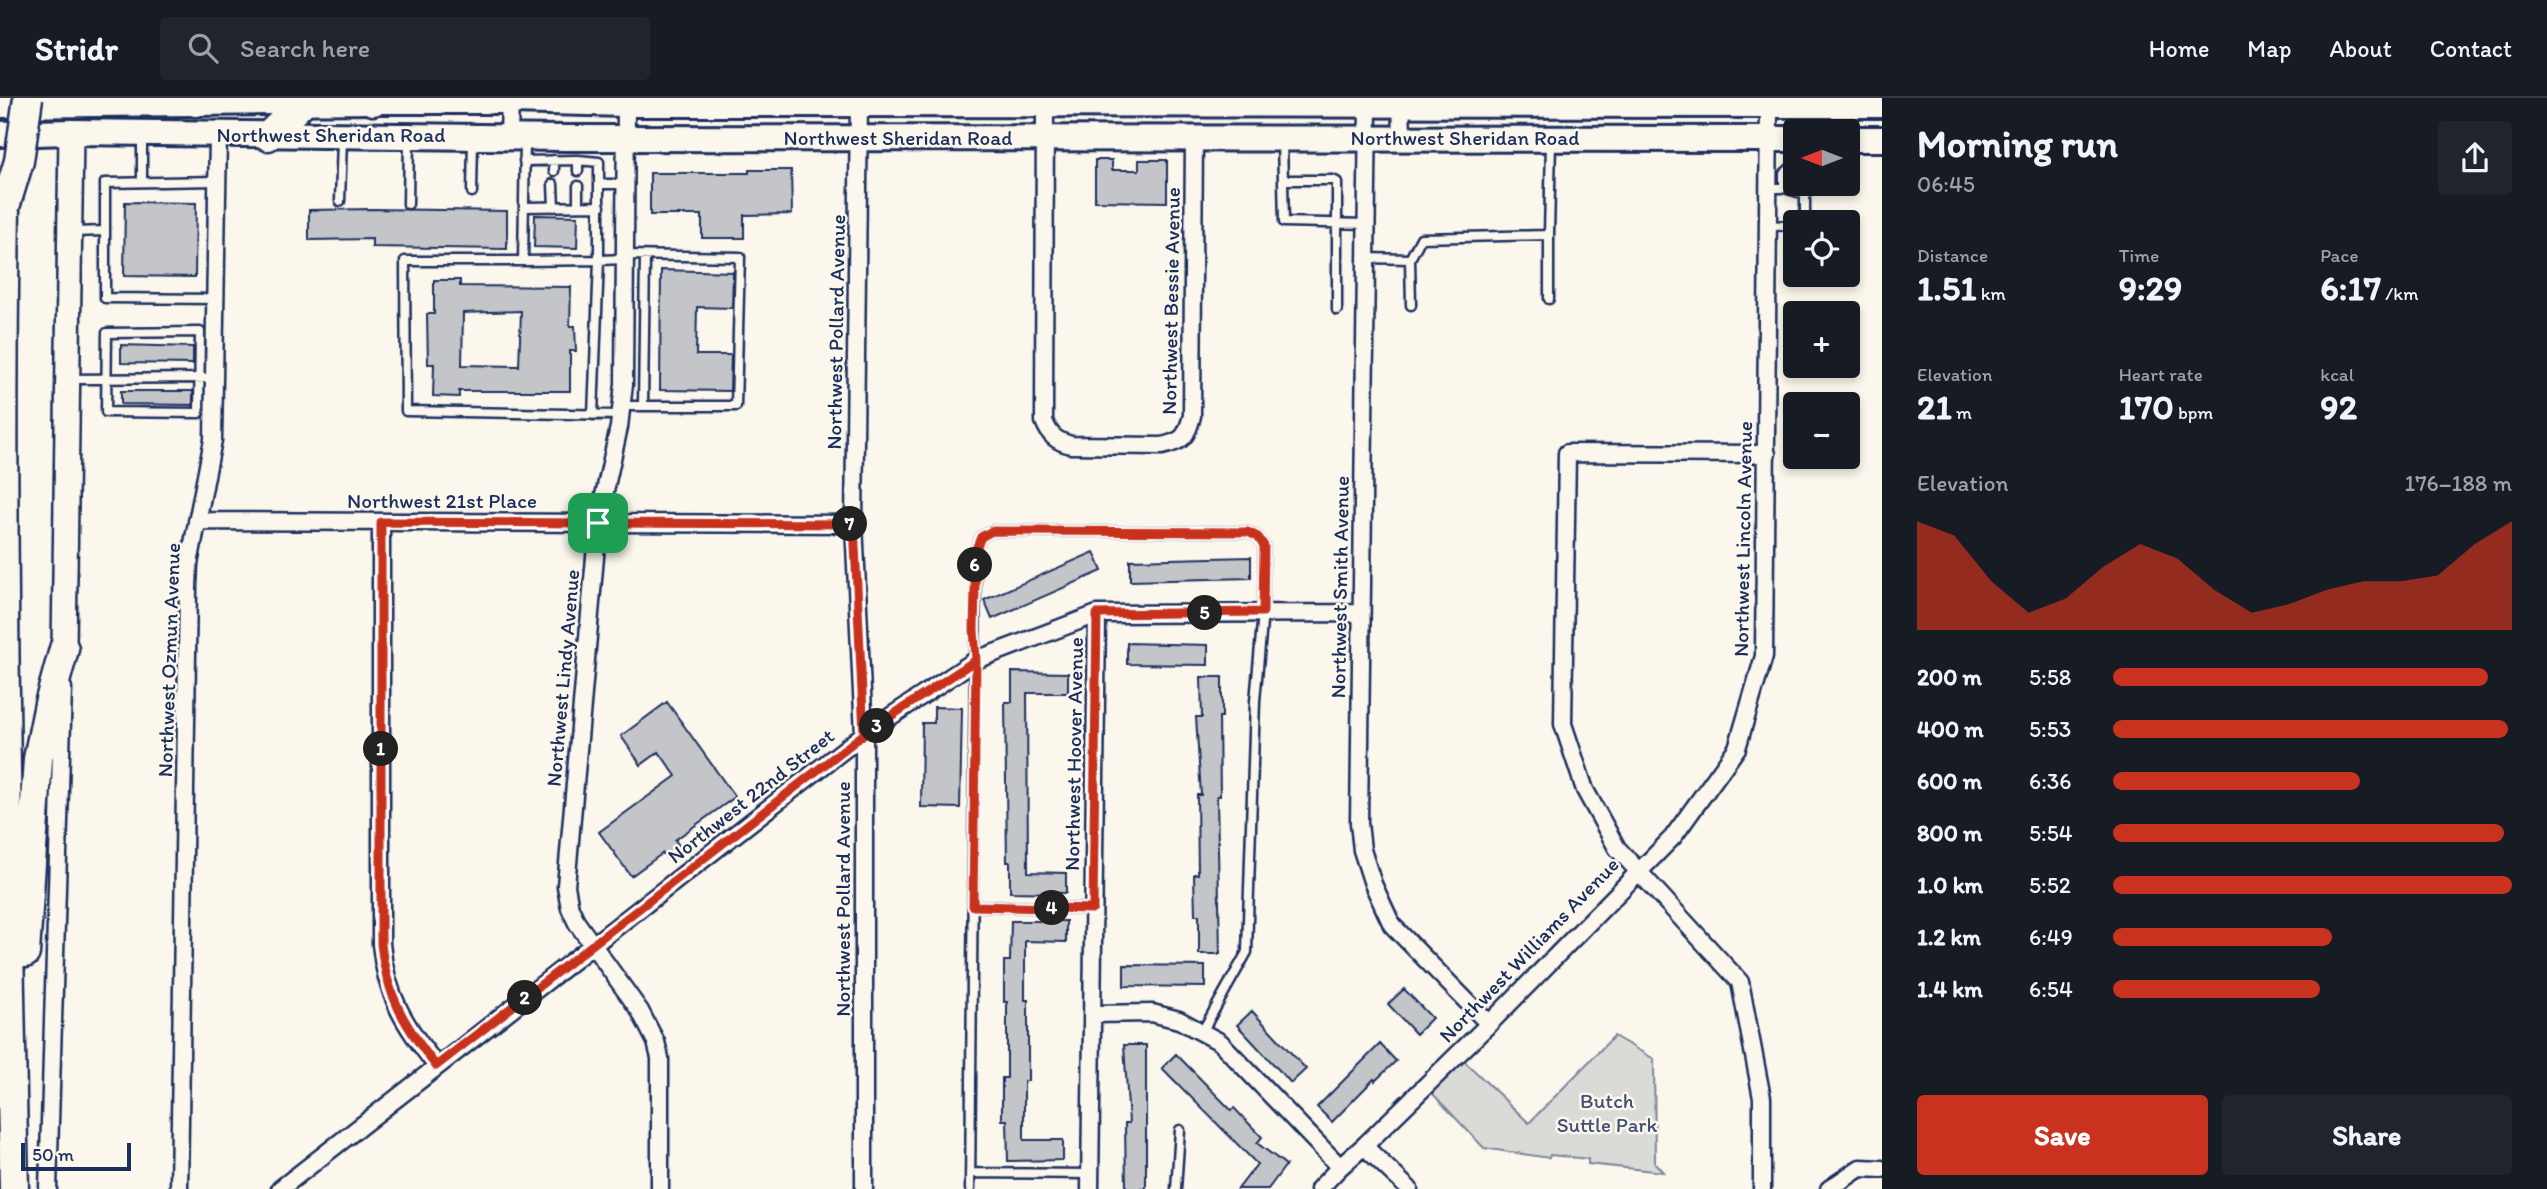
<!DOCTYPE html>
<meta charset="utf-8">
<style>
body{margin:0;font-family:Itim,sans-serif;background:#20242c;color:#f1f3f6;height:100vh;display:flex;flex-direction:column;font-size:26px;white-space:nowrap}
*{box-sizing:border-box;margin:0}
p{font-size:23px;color:#9ea1a6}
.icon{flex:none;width:38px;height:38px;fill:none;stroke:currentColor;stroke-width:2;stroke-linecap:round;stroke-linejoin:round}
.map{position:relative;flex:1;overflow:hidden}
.drawer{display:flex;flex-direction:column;background:#171b24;width:665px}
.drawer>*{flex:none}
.needle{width:46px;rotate:270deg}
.tools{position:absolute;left:1783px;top:21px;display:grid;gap:14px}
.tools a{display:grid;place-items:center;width:77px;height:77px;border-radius:7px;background:#171b24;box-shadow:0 4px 10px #0003;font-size:35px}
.scale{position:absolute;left:21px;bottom:18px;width:110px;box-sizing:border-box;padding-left:7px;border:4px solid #1b2f5e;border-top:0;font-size:19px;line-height:24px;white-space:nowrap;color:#1b2f5e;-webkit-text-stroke:5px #fbf7ec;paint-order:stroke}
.pin{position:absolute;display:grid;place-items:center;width:60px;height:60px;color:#fff;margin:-30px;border-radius:14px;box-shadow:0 4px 10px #0006}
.km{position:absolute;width:35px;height:35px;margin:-18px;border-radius:50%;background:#222;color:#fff;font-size:19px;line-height:35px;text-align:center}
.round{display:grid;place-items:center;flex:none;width:74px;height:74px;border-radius:7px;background:#20242c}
.summary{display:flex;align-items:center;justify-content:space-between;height:119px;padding:0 35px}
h1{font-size:38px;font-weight:700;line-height:52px}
.stats{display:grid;grid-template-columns:repeat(3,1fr);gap:10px;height:119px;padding:7px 35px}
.stats div{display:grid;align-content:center}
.stats b{font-size:35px;font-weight:700}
.stats small{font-size:19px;font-weight:400}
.stats p{font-size:19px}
.chart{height:196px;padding:14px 35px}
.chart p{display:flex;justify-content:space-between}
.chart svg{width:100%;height:126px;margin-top:7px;fill:#c8321e;opacity:.7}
.primary-button{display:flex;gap:14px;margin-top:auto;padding:14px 35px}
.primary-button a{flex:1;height:80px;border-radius:7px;background:#c8321e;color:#fff;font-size:28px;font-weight:700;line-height:80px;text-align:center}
.primary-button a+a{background:#20242c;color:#f1f3f6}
ul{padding:0 35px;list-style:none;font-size:23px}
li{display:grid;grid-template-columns:112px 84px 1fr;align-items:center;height:52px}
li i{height:18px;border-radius:9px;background:#c8321e}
header{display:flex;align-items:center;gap:42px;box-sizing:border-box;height:98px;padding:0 35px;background:#171b24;border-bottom:2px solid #363941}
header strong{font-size:33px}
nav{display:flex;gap:38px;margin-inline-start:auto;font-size:24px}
.search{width:490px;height:63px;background:#20242c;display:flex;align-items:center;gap:18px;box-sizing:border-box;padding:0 24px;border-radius:7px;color:#9ea1a6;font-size:26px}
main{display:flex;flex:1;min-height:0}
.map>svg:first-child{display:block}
.green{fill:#dadad7;stroke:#7a849a;stroke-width:2}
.building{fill:#c3c5c9;stroke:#1b2f5e;stroke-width:2;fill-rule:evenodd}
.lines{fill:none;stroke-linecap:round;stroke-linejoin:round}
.lane-casing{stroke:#1b2f5e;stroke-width:13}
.street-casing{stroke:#1b2f5e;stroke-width:21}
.secondary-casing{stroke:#1b2f5e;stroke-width:28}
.primary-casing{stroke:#1b2f5e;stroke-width:30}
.highway-casing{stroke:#1b2f5e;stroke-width:33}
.lane{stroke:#fbf7ec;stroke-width:8}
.street{stroke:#fbf7ec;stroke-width:16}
.secondary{stroke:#fbf7ec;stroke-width:23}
.primary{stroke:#fbf7ec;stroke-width:24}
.highway{stroke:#fbf7ec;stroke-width:28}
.highway-bridge-casing{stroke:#1b2f5e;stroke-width:33;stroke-linecap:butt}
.highway-bridge{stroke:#fbf7ec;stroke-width:28}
.route-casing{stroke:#fff;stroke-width:14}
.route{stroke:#c8321e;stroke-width:9}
.labels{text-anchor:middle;stroke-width:5;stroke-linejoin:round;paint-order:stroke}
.street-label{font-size:21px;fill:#1b2f5e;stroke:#fbf7ec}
.park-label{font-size:21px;fill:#415176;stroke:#fbf7ec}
</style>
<header>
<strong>Stridr</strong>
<div class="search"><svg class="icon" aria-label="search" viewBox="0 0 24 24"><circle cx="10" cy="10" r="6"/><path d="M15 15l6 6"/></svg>Search here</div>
<nav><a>Home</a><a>Map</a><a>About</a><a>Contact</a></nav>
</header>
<main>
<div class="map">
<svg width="1882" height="1091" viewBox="0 0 1882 1091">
<rect width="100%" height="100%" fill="#fbf7ec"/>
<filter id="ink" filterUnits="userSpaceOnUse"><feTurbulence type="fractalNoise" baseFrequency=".0143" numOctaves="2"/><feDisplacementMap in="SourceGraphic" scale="14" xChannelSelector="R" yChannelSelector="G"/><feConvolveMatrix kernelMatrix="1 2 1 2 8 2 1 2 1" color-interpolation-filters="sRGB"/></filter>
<g filter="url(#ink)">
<path class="green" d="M1614,938L1654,961L1655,1065L1663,1074L1588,1066V1061L1550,1057L1549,1060L1484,1050L1431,994L1463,962L1529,1025Z"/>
<path class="building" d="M1095,62H1112V72H1139V62H1167V104L1095,103Z
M749,72H791L792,116L744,117V140H702V117H650V75H749Z
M125,104L196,105L195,179L124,178Z
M373,111L507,113V151L372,149V141L309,142V112Z
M535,117L578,118L577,150L534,149Z
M661,172L733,174L732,210L697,209L696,257H731L730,293L660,292Z
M434,182H460V188L571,189L570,228H575L576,253H570V293H459V299L433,298L434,266H428L427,216H434ZM521,213L519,268L462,267L463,215Z
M121,247L193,249V266L121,265Z
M121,293H193V307L121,306Z
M1094,454L1102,473L992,521L984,502Z
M1251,459V480L1130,483V462Z
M1127,545L1208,547V567L1127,566Z
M1012,574L1068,575V595H1027L1028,774L1066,775V795L1010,794V764H1007L1005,604H1012Z
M1201,579H1222V619H1219L1220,698H1217L1220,856H1199V817H1195L1194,776H1198L1197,697H1201L1196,619H1202Z
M667,604L735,699L675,742L681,750L667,760L663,755L631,778L599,734L676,678L659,654L641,667L621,638Z
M934,609L962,610L960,710L921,709L922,625H934Z
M1011,823H1066V844L1025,843V902H1028V983H1024V1042H1063V1062L1008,1063L1007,1022H1002V980H1007V904H1004V863H1010Z
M1124,867L1205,868V889L1124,888Z
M1404,891L1432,920L1416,936L1388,906Z
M1252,913L1306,971L1291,985L1237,927Z
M1380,946L1396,963L1375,983L1374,981L1332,1024L1317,1009Z
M1124,947H1146V1091H1126L1125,1025H1129Z
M1176,956L1231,1012L1234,1010L1262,1039L1257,1045L1286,1067L1268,1091H1238L1257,1066L1162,970Z"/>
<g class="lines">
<g class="lane-casing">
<path id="lane" d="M525,42L523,163H405L406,313L620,317
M1282,43L1284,124L1367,126
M554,62V73
M578,62V73
M524,63L578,62L599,64V162L625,161
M1283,82H1333L1337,84V212
M142,84V38
M553,86L554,109
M600,86H626
M1768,90H1784L1805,96
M1784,90V76L1796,65
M472,94L473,41
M340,103L342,41
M408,106L409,41
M578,108V88
M524,109L600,108
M1805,124V96L1815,86
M1768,128L1796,127
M73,134L105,133
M1366,160L1410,161L1421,140L1549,137L1551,44
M1410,161L1411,207
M523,163L599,162L593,317
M215,201L105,200V85L218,83
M1549,201V137
M200,234L199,315L106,314L107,235Z
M71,281L205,280
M621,308H736L740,159L625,157
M643,308L645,158
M973,808L1093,811
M970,1075L1090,1076
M970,1091L976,451L981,439L992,433L1248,434L1258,439L1264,448L1263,514L1255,603L1247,854L1202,934
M1176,1091L1180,1032"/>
</g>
<g class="street-casing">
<path id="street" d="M1401,0L1402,41
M626,6L624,286L619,329L598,425L566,788L570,810L577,825L640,913L656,944L660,960V1091
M859,6L854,426L864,636V1091
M1045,6L1044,323C1050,338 1056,343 1071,347L1162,348C1184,343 1186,339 1192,318L1194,40
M1368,7L1359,725L1362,752L1373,786L1392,827L1489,926
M509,38L510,0
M197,423L854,426
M381,424V846C386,898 405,928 437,968
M1093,916L1152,915L1179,922L1220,944L1340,1069
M1364,1048L1409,1091
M48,1091L63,590
M179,1091L188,490L189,466L213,342L218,37
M280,1091L864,636L976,562L1097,516L1361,515
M1090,1091L1097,516
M1319,1091L1340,1069L1364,1048L1489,926L1673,739L1737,650L1764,558L1769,7
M1762,1091V1000L1740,884L1617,750L1585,692L1563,626L1567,355L1767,356
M1829,1091L1860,1070L1882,1071"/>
</g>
<g class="secondary-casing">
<path id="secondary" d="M64,551L71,34"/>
</g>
<g class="primary-casing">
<path id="primary" d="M0,7L373,3H510L626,6L1882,7
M0,36L71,34L567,40L1796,41
M1848,41H1882"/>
</g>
<g class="highway-casing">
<path id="highway" d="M369,0L373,3
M196,4L202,0
M268,38L307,0
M5,109C0,436 7,764 14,1091
M25,855L38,661L49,606L64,551"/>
</g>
<use href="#lane" class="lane"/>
<use href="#street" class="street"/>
<use href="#secondary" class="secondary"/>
<use href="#primary" class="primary"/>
<use href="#highway" class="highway"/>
<g class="highway-bridge-casing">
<path id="highway-bridge" d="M5,109L19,63L28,0"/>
</g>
<use href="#highway-bridge" class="highway-bridge"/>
</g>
</g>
<g class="lines" filter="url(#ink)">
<g class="route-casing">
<path id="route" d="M598,425L381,424V846C386,897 405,928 436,968L864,636L976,562L973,808L1093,811L1097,516L1263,514L1264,448L1258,439L1248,434L992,433L981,439L976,451L974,531L976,562L864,636L854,426L598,425"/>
</g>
<use href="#route" class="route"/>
</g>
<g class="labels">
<g class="street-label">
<text x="331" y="44">Northwest Sheridan Road</text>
<text x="898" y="47">Northwest Sheridan Road</text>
<text x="1465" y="47">Northwest Sheridan Road</text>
<text transform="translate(1171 203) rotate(-89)" y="7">Northwest Bessie Avenue</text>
<text transform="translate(836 234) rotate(-89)" y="7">Northwest Pollard Avenue</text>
<text x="442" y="410">Northwest 21st Place</text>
<text transform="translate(1743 441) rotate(-89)" y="7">Northwest Lincoln Avenue</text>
<text transform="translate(1340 489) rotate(-89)" y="7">Northwest Smith Avenue</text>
<text transform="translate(169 562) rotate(-88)" y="7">Northwest Ozmun Avenue</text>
<text transform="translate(563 580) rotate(-85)" y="7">Northwest Lindy Avenue</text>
<text transform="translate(1074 656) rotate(-89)" y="7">Northwest Hoover Avenue</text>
<text transform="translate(751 698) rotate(-38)" y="7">Northwest 22nd Street</text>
<text transform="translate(843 801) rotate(-90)" y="7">Northwest Pollard Avenue</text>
<text transform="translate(1529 852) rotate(-46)" y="7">Northwest Williams Avenue</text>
</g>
<g class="park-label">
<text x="1607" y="1010">Butch<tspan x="1607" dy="24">Suttle Park</tspan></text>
</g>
</g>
</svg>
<div class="tools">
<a><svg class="needle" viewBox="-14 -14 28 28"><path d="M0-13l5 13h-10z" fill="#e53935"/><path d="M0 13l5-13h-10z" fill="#9ea1a6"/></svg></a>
<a><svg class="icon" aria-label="locate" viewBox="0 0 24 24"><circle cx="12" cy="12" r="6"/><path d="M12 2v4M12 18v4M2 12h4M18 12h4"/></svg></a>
<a>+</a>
<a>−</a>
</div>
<div class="scale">50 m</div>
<div class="pin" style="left:598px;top:425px;background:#1e9e55"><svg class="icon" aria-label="arrive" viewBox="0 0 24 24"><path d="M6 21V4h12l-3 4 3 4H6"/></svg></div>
<b class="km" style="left:381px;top:651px">1</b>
<b class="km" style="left:525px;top:900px">2</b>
<b class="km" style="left:877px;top:628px">3</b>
<b class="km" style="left:1052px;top:810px">4</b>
<b class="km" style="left:1205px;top:515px">5</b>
<b class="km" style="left:975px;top:467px">6</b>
<b class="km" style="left:850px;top:426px">7</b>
</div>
<section class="drawer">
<div class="summary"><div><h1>Morning run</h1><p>06:45</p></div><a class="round"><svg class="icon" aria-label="share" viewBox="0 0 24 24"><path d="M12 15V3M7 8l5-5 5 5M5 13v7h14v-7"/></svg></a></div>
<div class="stats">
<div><p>Distance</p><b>1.51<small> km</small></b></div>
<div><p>Time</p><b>9:29</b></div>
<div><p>Pace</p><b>6:17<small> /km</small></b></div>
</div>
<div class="stats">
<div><p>Elevation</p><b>21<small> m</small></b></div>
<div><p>Heart rate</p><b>170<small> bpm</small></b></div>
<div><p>kcal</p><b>92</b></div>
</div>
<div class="chart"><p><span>Elevation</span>176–188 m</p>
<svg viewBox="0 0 160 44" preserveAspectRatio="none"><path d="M0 44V6L10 11L20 27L30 38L40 33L50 22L60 14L70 19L80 30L90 38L100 35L110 30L120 27L130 27L140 25L150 14L160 6V44z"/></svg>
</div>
<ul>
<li><b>200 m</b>5:58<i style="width:94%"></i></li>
<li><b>400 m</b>5:53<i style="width:99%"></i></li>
<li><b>600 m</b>6:36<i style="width:62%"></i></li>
<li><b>800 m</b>5:54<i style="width:98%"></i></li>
<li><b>1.0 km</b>5:52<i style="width:100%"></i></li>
<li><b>1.2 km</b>6:49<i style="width:55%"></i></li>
<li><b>1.4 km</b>6:54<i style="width:52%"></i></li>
</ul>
<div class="primary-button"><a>Save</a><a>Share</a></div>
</section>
</main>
